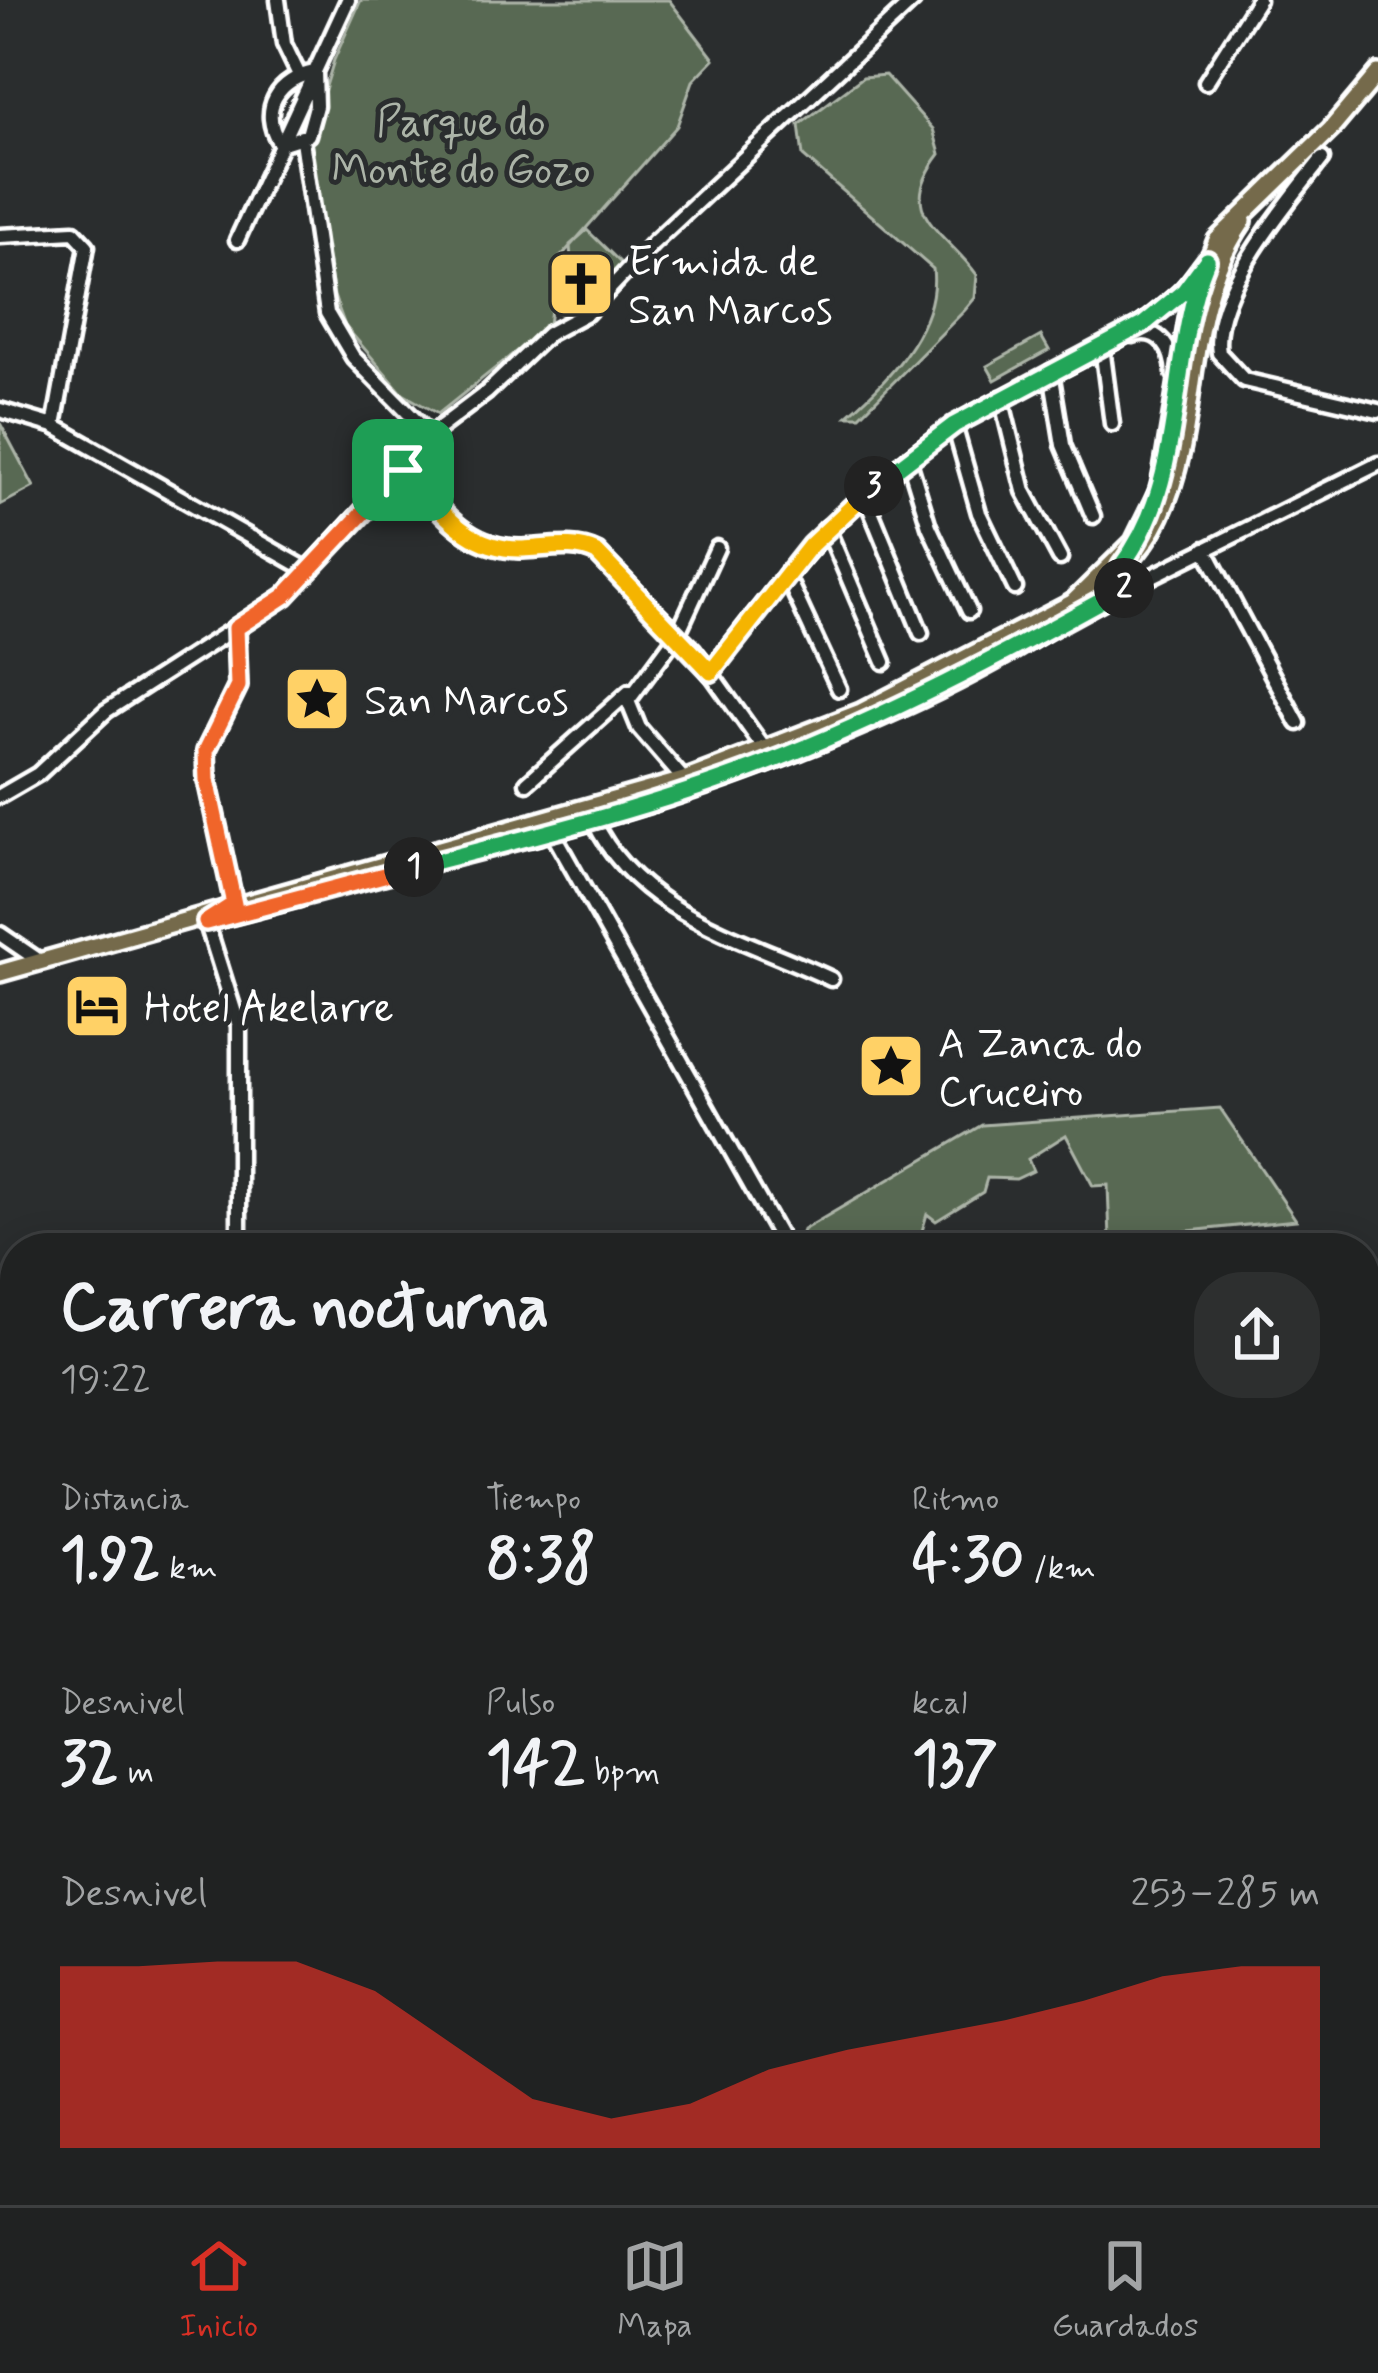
<!DOCTYPE html>
<html lang="es">
<meta charset="utf-8">
<style>
body{margin:0;font-family:Mynerve,sans-serif;background:#2d2f2f;color:#f1f3f6;height:100vh;display:flex;flex-direction:column;font-size:45px;white-space:nowrap}
*{box-sizing:border-box;margin:0}
p{font-size:39px;color:#a2a4a5}
.icon{flex:none;width:66px;height:66px;fill:none;stroke:currentColor;stroke-width:2;stroke-linecap:round;stroke-linejoin:round}
.map{position:relative;flex:1;overflow:hidden}
.details{position:absolute;left:0px;top:1233px;width:1380px;height:972px;display:flex;flex-direction:column;background:#202222;border-radius:48px 48px 0 0;box-shadow:0 6px 30px #0003,0 0 0 3px #3d3f40}
.details>*{flex:none}
.pin{position:absolute;display:grid;place-items:center;width:102px;height:102px;color:#fff;margin:-51px;border-radius:24px;box-shadow:0 6px 18px #0006}
.km{position:absolute;width:60px;height:60px;margin:-30px;border-radius:50%;background:#222;color:#fff;font-size:33px;line-height:60px;text-align:center}
.round{display:grid;place-items:center;flex:none;width:126px;height:126px;border-radius:48px;background:#2d2f2f}
.head{display:flex;align-items:center;justify-content:space-between;height:204px;padding:0 60px}
h1{font-size:66px;font-weight:800;line-height:90px}
.metrics{display:grid;grid-template-columns:repeat(3,1fr);gap:18px;height:204px;padding:12px 60px}
.metrics div{display:grid;align-content:center}
.metrics b{font-size:60px;font-weight:800}
.metrics small{font-size:33px;font-weight:400}
.metrics p{font-size:33px}
.chart{height:336px;padding:24px 60px}
.chart p{display:flex;justify-content:space-between}
.chart svg{width:100%;height:216px;margin-top:12px;fill:#d93025;opacity:.7}
.tabs{display:flex;justify-content:space-around;align-items:center;height:168px;border-top:3px solid #3d3f40;background:#202222;font-size:33px;color:#a2a4a5}
.tabs a{display:grid;justify-items:center;gap:6px}
.tabs .active{color:#d93025}
.map>svg:first-child{display:block}
.green{fill:#596952;stroke:#acb4a8;stroke-width:3}
.lines{fill:none;stroke-linecap:round;stroke-linejoin:round}
.minor-casing{stroke:#fff;stroke-width:21}
.major-casing{stroke:#fff;stroke-width:24}
.highway-casing{stroke:#fff;stroke-width:26}
.minor{stroke:#2a2d2e;stroke-width:12}
.major{stroke:#746b4b;stroke-width:15}
.highway{stroke:#746b4b;stroke-width:16}
.split-1-casing{stroke:#fff;stroke-width:24}
.split-2-casing{stroke:#fff;stroke-width:24}
.split-3-casing{stroke:#fff;stroke-width:24}
.split-4-casing{stroke:#fff;stroke-width:24}
.split-1{stroke:#f0652b;stroke-width:15}
.split-2{stroke:#22a559;stroke-width:15}
.split-3{stroke:#22a559;stroke-width:15}
.split-4{stroke:#f5b400;stroke-width:15}
.labels{text-anchor:middle;stroke-width:10;stroke-linejoin:round;paint-order:stroke}
.park-label{font-size:42px;fill:#acb4a8;stroke:#2a2d2e}
.poi-label{font-size:42px;fill:#fff;stroke:#2a2d2e;text-anchor:start}
</style>
<div class="map">
<svg width="1378" height="2205" viewBox="0 0 1378 2205">
<rect width="100%" height="100%" fill="#2a2d2e"/>
<filter id="ink" filterUnits="userSpaceOnUse"><feTurbulence type="fractalNoise" baseFrequency=".00833" numOctaves="2"/><feDisplacementMap in="SourceGraphic" scale="24" xChannelSelector="R" yChannelSelector="G"/><feConvolveMatrix kernelMatrix="1 2 1 2 8 2 1 2 1" color-interpolation-filters="sRGB"/></filter>
<g filter="url(#ink)">
<path class="green" d="M361,0H669L714,59L693,81L677,126L557,261L549,325L438,414L403,394L345,326L334,296L309,142L334,60Z
M885,75L933,129L940,154C893,215 944,229 977,275L975,298L965,310L860,416H847C888,381 940,326 933,269L803,156L799,125L863,77Z
M587,230L626,268L572,316L560,314L556,310L566,265L571,261L570,245Z
M1041,336L1049,350L995,380L987,366Z
M0,423L34,487L0,505Z
M1220,1108L1296,1220L1110,1239L1108,1185L1093,1186L1066,1135L1028,1159L1033,1171L1016,1179L987,1178L983,1192L936,1221L927,1214L917,1248H802L799,1241L803,1230L982,1125Z
M1365,1331L1378,1356V1716L1365,1691Z
M108,2190H256L251,2205H117Z"/>
<g class="lines">
<g class="minor-casing">
<path id="minor" d="M278,0L284,44L299,75
M315,72L316,106L308,135L280,144C258,109 278,79 315,72Z
M1206,82L1258,0
M302,140L327,313L353,357L430,435
M1322,159C1286,204 1209,295 1219,353L1244,380L1378,411
M0,236L74,232L87,246L54,426
M237,240L348,0
M1133,335C1160,326 1173,350 1174,374
M1102,347L1112,424
M1051,372L1063,445L1093,516
M1001,398L1024,491L1060,558
M0,410L54,426L308,570
M954,425L979,513L1015,588
M908,458L929,526L969,611
M403,470C446,513 464,552 533,548C555,547 577,543 597,553L694,650L766,751
M864,494L921,633
M827,528L884,662
M1205,549L1298,723
M786,575L839,689
M1074,615L1378,464
M711,672C780,579 851,494 949,429C1032,374 1142,349 1202,266
M684,780L639,728L628,701L677,635L717,548
M527,783L629,692
M0,796L38,774L106,711L285,596L430,435L487,392L548,334L587,313L653,243L914,0
M594,821C637,914 746,939 831,979
M552,832L786,1248
M234,904L207,780L206,751L238,686L236,629
M206,921L239,1026V1248
M0,934L38,960
M0,1933L15,1938
M0,2030L15,2034
M88,2205L96,2190"/>
</g>
<g class="major-casing">
<path id="major" d="M531,837C687,798 1091,666 1160,516C1205,418 1178,316 1243,221
M205,922L298,898
M0,973L684,780L861,712L1072,603L1134,542L1160,489L1190,308L1217,240L1331,129L1378,73"/>
</g>
<g class="highway-casing">
<path id="highway" d="M0,1958L15,1963
M0,1997L15,2001
M1365,2095L1378,2091
M1365,2125L1378,2122"/>
</g>
<use href="#minor" class="minor"/>
<use href="#major" class="major"/>
<use href="#highway" class="highway"/>
</g>
</g>
<g class="lines" filter="url(#ink)">
<g class="split-1-casing">
<path id="split-1" d="M403,470L285,596L236,628L238,686L206,751L207,780L234,904L206,922L414,867"/>
</g>
<g class="split-2-casing">
<path id="split-2" d="M414,867C532,837 650,808 764,764C889,716 1007,653 1124,588"/>
</g>
<g class="split-3-casing">
<path id="split-3" d="M874,486L954,425L1144,324L1184,291L1207,260C1166,358 1189,478 1121,566L1130,565L1135,576L1124,588"/>
</g>
<g class="split-4-casing">
<path id="split-4" d="M403,470C439,506 465,551 523,549C548,548 575,542 597,553L711,672L811,545L874,486"/>
</g>
<use href="#split-1" class="split-1"/>
<use href="#split-2" class="split-2"/>
<use href="#split-3" class="split-3"/>
<use href="#split-4" class="split-4"/>
</g>
<defs>
<g id="church-square" transform="scale(3.45)"><rect x="-9" y="-9" width="18" height="18" rx="4" fill="#ffd166" stroke="#2a2d2e"/><path d="M-1.2-6h2.4v3.5h3.3v2.4h-3.3V6h-2.4V-.1h-3.3v-2.4h3.3Z" fill="#111"/></g>
<g id="sight-square" transform="scale(3.45)"><rect x="-9" y="-9" width="18" height="18" rx="4" fill="#ffd166" stroke="#2a2d2e"/><path d="M0-6L1.8-2.2L6-1.7L2.9 1.2L3.7 5.4L0 3.3L-3.7 5.4L-2.9 1.2L-6-1.7L-1.8-2.2Z" fill="#111"/></g>
<g id="hotel-square" transform="scale(3.45)"><rect x="-9" y="-9" width="18" height="18" rx="4" fill="#ffd166" stroke="#2a2d2e"/><path d="M-6-4.5h1.5V1H6V5H4.5V3h-9V5H-6ZM-4 0a1.8 1.8 0 1 1 3.6 0ZM.5 0V-2.5h3Q6-2.5 6 0Z" fill="#111"/></g>
</defs>
<g fill-rule="evenodd">
<use href="#church-square" x="581" y="284"/>
<use href="#sight-square" x="317" y="699"/>
<use href="#hotel-square" x="97" y="1006"/>
<use href="#sight-square" x="891" y="1066"/>
</g>
<g class="labels">
<g class="park-label">
<text x="461" y="135">Parque do<tspan x="461" dy="48">Monte do Gozo</tspan></text>
</g>
<g class="poi-label">
<text x="628" y="275">Ermida de<tspan x="628" dy="48">San Marcos</tspan></text>
<text x="364" y="714">San Marcos</text>
<text x="144" y="1021">Hotel Akelarre</text>
<text x="938" y="1057">A Zanca do<tspan x="938" dy="48">Cruceiro</tspan></text>
</g>
</g>
</svg>
<div class="pin" style="left:403px;top:470px;background:#1e9e55"><svg class="icon" aria-label="arrive" viewBox="0 0 24 24"><path d="M6 21V4h12l-3 4 3 4H6"/></svg></div>
<b class="km" style="left:414px;top:867px">1</b>
<b class="km" style="left:1124px;top:588px">2</b>
<b class="km" style="left:874px;top:486px">3</b>
<section class="details">
<div class="head"><div><h1>Carrera nocturna</h1><p>19:22</p></div><a class="round"><svg class="icon" aria-label="share" viewBox="0 0 24 24"><path d="M12 15V3M7 8l5-5 5 5M5 13v7h14v-7"/></svg></a></div>
<div class="metrics">
<div><p>Distancia</p><b>1.92<small> km</small></b></div>
<div><p>Tiempo</p><b>8:38</b></div>
<div><p>Ritmo</p><b>4:30<small> /km</small></b></div>
</div>
<div class="metrics">
<div><p>Desnivel</p><b>32<small> m</small></b></div>
<div><p>Pulso</p><b>142<small> bpm</small></b></div>
<div><p>kcal</p><b>137</b></div>
</div>
<div class="chart"><p><span>Desnivel</span>253–285 m</p>
<svg viewBox="0 0 160 44" preserveAspectRatio="none"><path d="M0 44V7L10 7L20 6L30 6L40 12L50 23L60 34L70 38L80 35L90 28L100 24L110 21L120 18L130 14L140 9L150 7L160 7V44z"/></svg>
</div>
</section>
</div>
<nav class="tabs">
<a class="active"><svg class="icon" aria-label="home" viewBox="0 0 24 24"><path d="M3 11l9-7 9 7M6 9v11h12V9"/></svg>Inicio</a>
<a><svg class="icon" aria-label="map" viewBox="0 0 24 24"><path d="M3 6l6-2 6 2 6-2v14l-6 2-6-2-6 2zM9 4v14M15 6v14"/></svg>Mapa</a>
<a><svg class="icon" aria-label="saved" viewBox="0 0 24 24"><path d="M7 4h10v16l-5-4-5 4z"/></svg>Guardados</a>
</nav>
